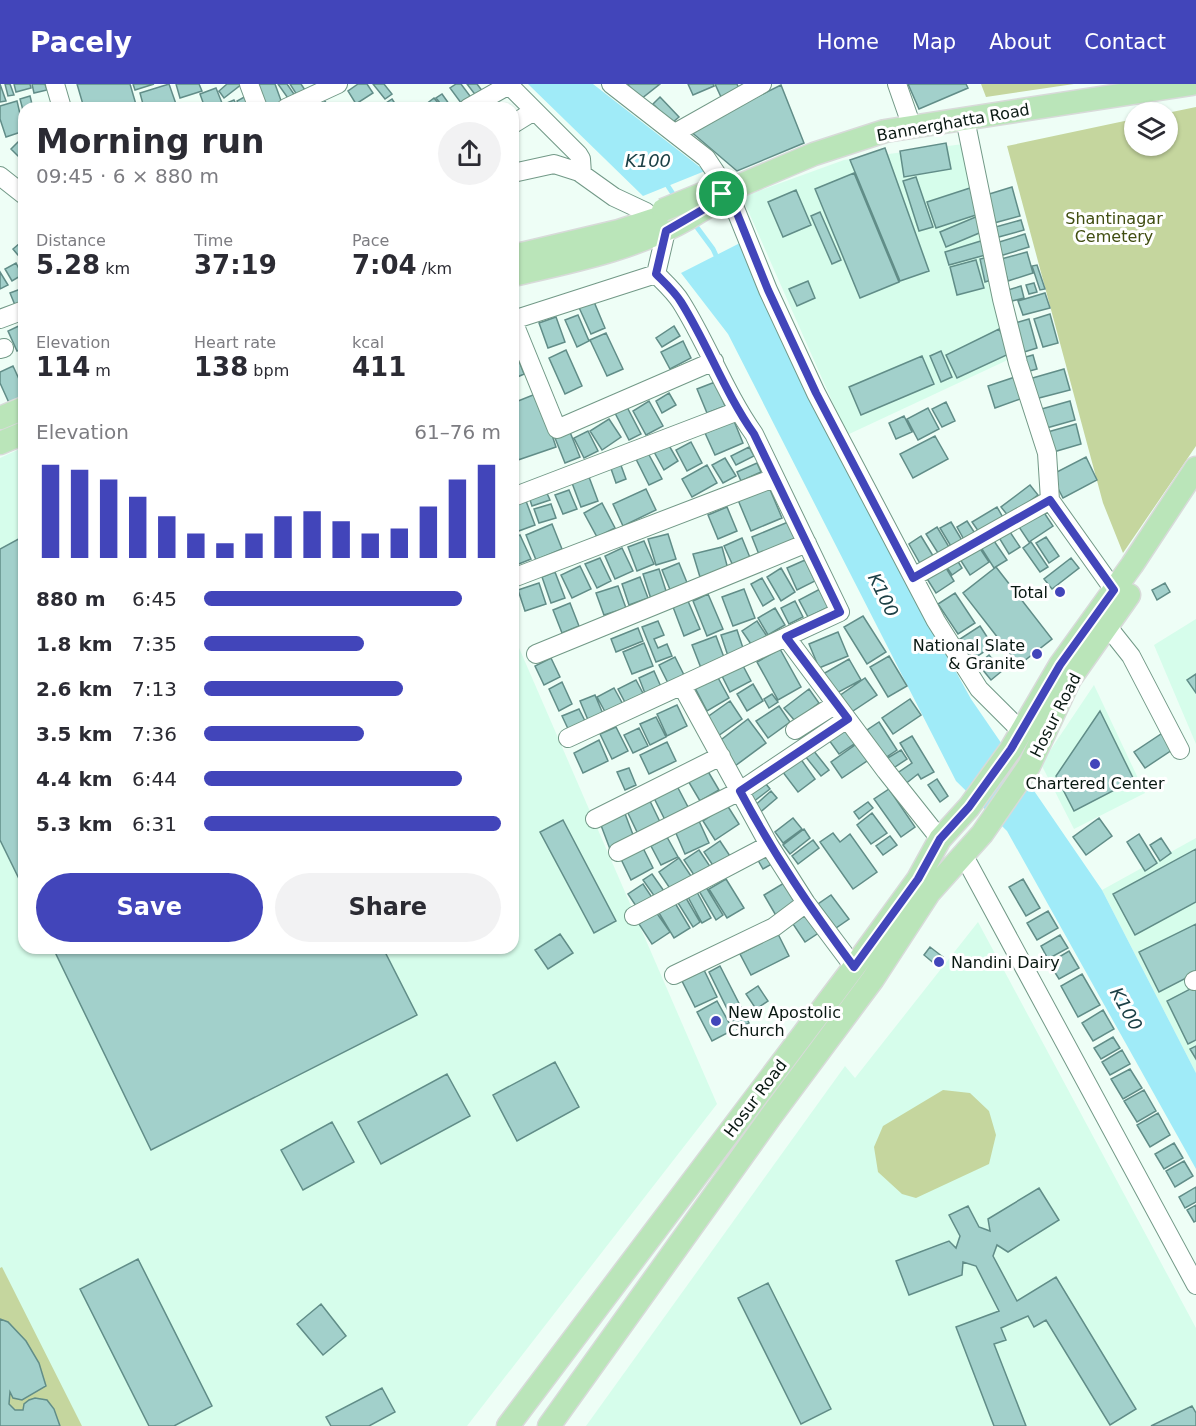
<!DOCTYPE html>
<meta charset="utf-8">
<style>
body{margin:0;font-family:"DejaVu Sans",sans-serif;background:#f2f2f3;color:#2b2b33;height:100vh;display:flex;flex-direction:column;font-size:22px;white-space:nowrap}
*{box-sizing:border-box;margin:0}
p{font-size:20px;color:#7c7c81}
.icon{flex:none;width:33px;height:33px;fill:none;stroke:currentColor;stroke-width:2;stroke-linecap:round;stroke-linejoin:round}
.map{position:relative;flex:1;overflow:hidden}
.sheet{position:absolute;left:18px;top:18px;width:501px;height:852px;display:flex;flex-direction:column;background:#fff;border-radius:18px;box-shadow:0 2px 4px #0004}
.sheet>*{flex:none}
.buttons{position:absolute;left:1124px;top:18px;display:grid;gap:12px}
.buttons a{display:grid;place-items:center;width:54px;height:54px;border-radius:50%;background:#fff;box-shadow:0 2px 4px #0004;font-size:30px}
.pin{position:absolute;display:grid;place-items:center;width:51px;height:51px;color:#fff;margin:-26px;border:3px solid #fff;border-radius:50%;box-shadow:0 2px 6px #0007}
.round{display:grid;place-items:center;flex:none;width:63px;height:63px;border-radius:32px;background:#f2f2f3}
.overview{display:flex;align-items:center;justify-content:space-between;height:102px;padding:0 18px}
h1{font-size:33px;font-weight:800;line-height:45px}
.metrics{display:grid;grid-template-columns:repeat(3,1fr);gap:9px;height:102px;padding:6px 18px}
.metrics div{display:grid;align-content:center}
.metrics b{font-size:26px;font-weight:800}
.metrics small{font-size:16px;font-weight:400}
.metrics p{font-size:16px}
.chart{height:168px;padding:12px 18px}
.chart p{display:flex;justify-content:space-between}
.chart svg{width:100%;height:108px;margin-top:6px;stroke:#4245ba;stroke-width:6}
.action{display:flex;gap:12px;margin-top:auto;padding:12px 18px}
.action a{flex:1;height:69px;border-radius:36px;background:#4245ba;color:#fff;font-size:24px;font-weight:800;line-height:69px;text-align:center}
.action a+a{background:#f2f2f3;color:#2b2b33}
ul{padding:0 18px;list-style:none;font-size:20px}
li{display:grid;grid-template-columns:96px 72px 1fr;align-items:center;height:45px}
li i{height:15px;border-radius:8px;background:#4245ba}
header{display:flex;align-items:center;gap:36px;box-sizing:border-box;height:84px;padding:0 30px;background:#4245ba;color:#fff}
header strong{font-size:28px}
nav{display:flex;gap:33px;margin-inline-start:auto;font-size:21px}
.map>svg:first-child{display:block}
.built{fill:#d6fdeb}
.green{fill:#c5d69e}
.water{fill:#a0ebf8}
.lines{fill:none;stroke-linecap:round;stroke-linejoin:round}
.stream{stroke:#a0ebf8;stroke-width:5}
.building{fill:#a2d0cb;stroke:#618d88;stroke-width:1.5}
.minor-casing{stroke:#729987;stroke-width:20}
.major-casing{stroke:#d8dad9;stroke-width:25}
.minor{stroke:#fff;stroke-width:18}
.major{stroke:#bae5b9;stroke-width:22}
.major-bridge-casing{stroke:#d8dad9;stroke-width:25;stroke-linecap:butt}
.major-bridge{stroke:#bae5b9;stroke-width:22}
.route-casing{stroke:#fff;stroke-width:12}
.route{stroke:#4245ba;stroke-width:8}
.poi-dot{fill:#4245ba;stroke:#fff;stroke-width:2}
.labels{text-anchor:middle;stroke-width:6;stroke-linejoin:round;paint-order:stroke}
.street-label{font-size:16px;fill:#091812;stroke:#fff}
.park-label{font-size:16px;fill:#414e11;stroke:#fff}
.poi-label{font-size:16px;fill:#091812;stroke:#fff;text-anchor:end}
.water-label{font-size:18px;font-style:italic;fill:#1c4046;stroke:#fff}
</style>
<header>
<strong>Pacely</strong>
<nav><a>Home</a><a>Map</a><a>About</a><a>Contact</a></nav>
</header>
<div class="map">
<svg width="1196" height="1342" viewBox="0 0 1196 1342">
<rect width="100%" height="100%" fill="#eefef6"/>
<path class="built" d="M963,60L1014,273L847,351L742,113L844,76Z
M24,363V864H513V550L717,1020L467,1342H0V374Z
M1196,535V660L1154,561Z
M1094,601L1145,709L1074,745L1041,680Z
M1196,754V989L1102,806Z
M978,838L1196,1244V1342H586L845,982L855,994Z"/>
<path class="green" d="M981,0H1074L986,13Z
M1196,23V362L1123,469L1103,419L1007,62L1134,35V62H1167V29Z
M943,1006L970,1009L989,1027L996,1051L989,1080L916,1114L902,1110L878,1088L874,1063L883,1042Z
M2,1183L82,1342H0V1184Z"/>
<path class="water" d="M528,0H593L705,87L643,112Z
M740,159L945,568L971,615L1102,806L1196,989V1085L1007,747L956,697L728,250L681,189Z"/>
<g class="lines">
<path class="stream" d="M664,96L677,116
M693,138L713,165L719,178"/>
</g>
<path class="building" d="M0,0L6,17L0,18Z
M5,0H10L14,11L8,12Z
M14,0H30L31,4L16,8Z
M32,0H45L47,6L34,9Z
M77,0H130L137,24H84Z
M133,0H154L135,6Z
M169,0L176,20L164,24H144L140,9Z
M176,0H199L202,7L180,14Z
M227,0H242L224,14L219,7Z
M257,0H275L283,22L265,24Z
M278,0H287L296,13L290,17Z
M290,0H301L305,6L297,11Z
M358,0H367L373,9L356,20L348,7Z
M373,0H384L392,10L385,15Z
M456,0H461L473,16L464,23L450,4Z
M467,0H477L483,8L477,13Z
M627,0H660L641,15Z
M688,0H713L714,2L693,11Z
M715,0H737L739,5L721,13Z
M908,0H966L968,4L919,25Z
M781,1L804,59L737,87L689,46Z
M216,4L222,19L205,24L200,10Z
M442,10L452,24H444L436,14Z
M30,12L33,24H24V30L20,15Z
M246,12L251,24H240L237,17Z
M660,13L679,33L672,39L653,20Z
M434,14L442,24H427L425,21Z
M392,15L398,24H385L383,21Z
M234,16L238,24H229L227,19Z
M324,16L330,24H312Z
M17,17L24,47L6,53L0,35V22Z
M24,52V68L19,73L11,65Z
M946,59L951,85L904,93L900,67Z
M885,64L929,187L900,197L850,76Z
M854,89L899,198L860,214L815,105Z
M916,93L933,143L919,147L903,97Z
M1012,103L1020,132L994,139L986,111Z
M970,104L979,130L936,144L927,118Z
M796,106L811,141L783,153L768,118Z
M820,128L841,176L832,180L811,132Z
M978,132L984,147L946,163L940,148Z
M1021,136L1024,146L995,154L992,144Z
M1025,150L1029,163L1000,172L996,159Z
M984,156L989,170L949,181L945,168Z
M20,159L24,163V174L22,176L13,165Z
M1027,168L1033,189L1008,197L1001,175Z
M989,173L994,195L985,198L980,175Z
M976,176L984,204L957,211L950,183Z
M16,179L22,191L12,197L5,185Z
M1037,181L1045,205L1040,206L1032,182Z
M0,188L8,201L0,205Z
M808,197L815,214L797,222L789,205Z
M1034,199L1037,208L1029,210L1026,201Z
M1021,202L1024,214L1012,217L1008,206Z
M23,204L24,223L17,226L10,209Z
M1045,209L1050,224L1023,231L1018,217Z
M592,213L605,244L591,250L577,219Z
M1050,230L1058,259L1043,263L1034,235Z
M578,231L589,257L577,263L565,236Z
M556,233L565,258L548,264L539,239Z
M1029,235L1037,264L1021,269L1012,240Z
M23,240L24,264L17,267L8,247Z
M674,242L680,252L662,263L656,254Z
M999,245L1011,269L957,294L946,271Z
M606,249L623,285L607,292L590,256Z
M683,257L691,274L670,285L661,268Z
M513,261L524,290L513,295Z
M566,266L582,302L565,310L549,274Z
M941,267L952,293L941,298L930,272Z
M1033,271L1037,285L1026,288L1022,274Z
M922,272L934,300L861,331L849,303Z
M13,282L24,306V315L10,321L0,299V288Z
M24,282V296L19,284Z
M1064,285L1070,306L1035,315L1029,295Z
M1015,293L1023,314L995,324L988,302Z
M715,298L725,322L707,329L697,305Z
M538,309L556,363L518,376L513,363V319Z
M669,309L676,321L662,329L656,317Z
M649,317L663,342L646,351L633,327Z
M1070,317L1075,336L1043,345L1038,326Z
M946,318L955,337L942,343L932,325Z
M627,323L641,350L629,356L615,329Z
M928,324L939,345L918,356L907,335Z
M904,332L912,348L896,355L889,339Z
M609,335L621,353L602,366L590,347Z
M734,337L743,359L715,371L705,349Z
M1076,340L1081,360L1050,369L1044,349Z
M588,347L598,367L584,374L574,354Z
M570,348L580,373L565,379L555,354Z
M935,352L948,375L913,394L900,370Z
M667,358L678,377L664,386L653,366Z
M691,358L702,379L687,387L676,366Z
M749,363L754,372L736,381L731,372Z
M648,369L662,395L649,401L636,375Z
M1086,373L1097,396L1063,414L1051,391Z
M725,374L736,392L723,399L712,381Z
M619,376L626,395L616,399L609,379Z
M757,379L761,388L741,397L737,388Z
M707,381L717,399L692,413L682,395Z
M589,393L598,417L581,423L572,399Z
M1030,401L1038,411L1009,433L1001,423Z
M769,403L782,434L751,447L738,416Z
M646,405L656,426L623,442L613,420Z
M569,406L577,425L563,430L555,411Z
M546,407L550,416L532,422L529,413Z
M526,417L535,441L516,448L513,441V422Z
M602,419L615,444L597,453L584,429Z
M551,420L556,434L539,439L534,425Z
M727,423L737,447L718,455L708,431Z
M997,423L1005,437L981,451L972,438Z
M1041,424L1053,442L1029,458L1017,440Z
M967,437L978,454L967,461L957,443Z
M788,438L796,458L760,473L752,453Z
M951,438L963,458L952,464L940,444Z
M552,440L562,465L536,476L526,451Z
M937,443L949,463L938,469L926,450Z
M1008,445L1020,463L1009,470L998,452Z
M668,450L676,475L656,481L648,455Z
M520,451L531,475L514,482L513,454Z
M24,452V805L0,756V465Z
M921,452L935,475L922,483L909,460Z
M1046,453L1059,472L1049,479L1036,459Z
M742,454L751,476L734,484L724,462Z
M992,454L1007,476L994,484L980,462Z
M644,457L654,480L637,487L628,463Z
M1031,458L1048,483L1040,488L1023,464Z
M977,460L989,478L970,491L958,472Z
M722,463L728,485L700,493L693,470Z
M622,464L633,487L615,495L605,472Z
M954,471L962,484L952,491L944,479Z
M600,474L611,497L597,504L585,480Z
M1071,474L1079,484L1052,505L1044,495Z
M805,476L815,497L797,506L787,484Z
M679,479L688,501L671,508L662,486Z
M943,479L954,497L936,509L924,490Z
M580,482L591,505L572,514L561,491Z
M996,483L1052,555L1019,581L963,509Z
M781,484L795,508L781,517L767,493Z
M659,485L667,510L651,515L643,490Z
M555,488L565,514L551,519L542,493Z
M640,493L648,514L629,521L622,500Z
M762,494L774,515L763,522L751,500Z
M539,499L546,520L525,527L518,506Z
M1165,499L1170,508L1157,516L1152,506Z
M618,502L626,524L604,531L596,509Z
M744,505L755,534L733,542L722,513Z
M820,505L829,523L808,533L799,516Z
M955,509L975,539L958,550L938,520Z
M708,510L723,545L707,552L693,517Z
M688,517L700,545L684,552L673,523Z
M795,517L803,533L789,540L781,524Z
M570,519L579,542L562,549L553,526Z
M775,524L785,541L768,551L758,534Z
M863,532L886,568L867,580L844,543Z
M658,537L664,551L654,555L658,564L667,560L672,572L656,578L642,543Z
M757,537L768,554L753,563L742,547Z
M980,542L993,562L973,575L960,555Z
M638,544L643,557L616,568L611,555Z
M737,546L744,567L728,572L721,551Z
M838,548L848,572L819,584L809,560Z
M716,552L725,576L701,584L692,561Z
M644,559L653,582L632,590L623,568Z
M780,565L801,603L778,616L757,578Z
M989,571L1002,587L991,596L978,580Z
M889,572L907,602L888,613L870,583Z
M675,573L685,593L669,601L659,581Z
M551,574L560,593L544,601L535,582Z
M849,575L861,596L835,610L823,590Z
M741,578L751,597L730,608L720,588Z
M654,587L662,605L646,612L639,594Z
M716,590L729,614L707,627L694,602Z
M1196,590V609L1187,596Z
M865,594L877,611L850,629L839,612Z
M636,596L646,615L628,624L618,605Z
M562,598L572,620L559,627L549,605Z
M753,600L763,617L747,627L737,610Z
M614,604L626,626L609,635L597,613Z
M809,605L819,619L795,637L784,624Z
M772,610L778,618L769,624L764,615Z
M595,611L606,637L591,643L580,617Z
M910,615L921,631L893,650L882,634Z
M730,617L742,635L718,652L706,634Z
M677,621L687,642L667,652L657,630Z
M779,622L790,638L768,654L756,637Z
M579,625L587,641L570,649L562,632Z
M1100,627L1134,696L1074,727L1056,692Z
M656,633L666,653L650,661L640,640Z
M748,635L766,659L735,682L717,659Z
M879,638L897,666L885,674L867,646Z
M844,640L857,658L839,670L826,652Z
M616,643L628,667L612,675L600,650Z
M639,644L648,662L633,669L624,651Z
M1167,646L1178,662L1145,684L1134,668Z
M912,652L934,688L921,695L918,690L904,701L896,690L912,679L900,659Z
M599,656L608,677L583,689L574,669Z
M667,658L676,677L649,690L640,671Z
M858,659L870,675L842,694L831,678Z
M813,666L829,686L821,692L805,672Z
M901,666L907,675L892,685L886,675Z
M800,674L815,695L798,708L782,687Z
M629,684L636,701L625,706L617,688Z
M706,684L719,706L700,717L687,695Z
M761,694L770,705L753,718L744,707Z
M937,695L948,712L940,718L928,701Z
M677,702L688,723L665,736L654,714Z
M889,705L915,743L901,753L874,715Z
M771,707L777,714L757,731L752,724Z
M649,715L661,740L638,750L626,725Z
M868,718L873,724L859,735L854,728Z
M727,721L739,740L715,756L703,737Z
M624,727L635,756L610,765L599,736Z
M872,729L887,749L871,760L857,741Z
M793,734L802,745L783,759L775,748Z
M1099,734L1112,752L1086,771L1073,753Z
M563,736L616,837L594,849L540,748Z
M699,737L709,759L685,770L675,747Z
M804,745L810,754L790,770L783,761Z
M833,749L840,758L850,750L877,788L853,805L820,758Z
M1139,750L1157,779L1145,787L1127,758Z
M890,752L897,761L883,771L876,762Z
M667,753L678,773L661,781L651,762Z
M1161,754L1171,769L1160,777L1150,761Z
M813,756L819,764L798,780L792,772Z
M720,757L732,775L716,786L704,768Z
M642,762L653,784L631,796L620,773Z
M769,764L777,777L763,785L755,771Z
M1196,765V818L1135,851L1113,810Z
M699,766L711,784L696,794L684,776Z
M679,774L693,795L673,809L659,788Z
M652,790L664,807L655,813L643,796Z
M726,795L744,824L727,834L709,805Z
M1023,795L1040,824L1026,832L1009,803Z
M784,799L798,823L778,835L764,811Z
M643,800L653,815L638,825L628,810Z
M706,803L723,831L716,836L699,807Z
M697,808L711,834L702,839L688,813Z
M831,811L849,835L836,844L818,820Z
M686,814L700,838L693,843L678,819Z
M675,819L690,844L674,854L659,829Z
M1048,827L1058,844L1037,856L1027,839Z
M656,828L670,848L652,860L639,840Z
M807,830L820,848L805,858L793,840Z
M1196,840V889L1159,908L1139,868Z
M560,850L573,869L548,885L535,866Z
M778,850L789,872L751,891L740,870Z
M1060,851L1068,864L1048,875L1041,862Z
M930,863L943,873L936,881L924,871Z
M53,864H383L417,931L151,1066Z
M1069,867L1079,884L1059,895L1049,879Z
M720,882L749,939L737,945L709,888Z
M704,886L717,913L695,923L682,897Z
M1082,890L1100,921L1078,933L1061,902Z
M758,902L768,917L756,925L746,910Z
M1196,902V956L1188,960L1167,917Z
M717,917L733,946L712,957L697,928Z
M1103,926L1114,945L1093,957L1082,939Z
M1113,953L1120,964L1101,975L1094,964Z
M1196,962V975L1190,965Z
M1122,966L1130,980L1110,991L1102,978Z
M555,978L579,1023L517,1057L493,1011Z
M1130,985L1142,1004L1123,1015L1111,995Z
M447,990L470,1032L381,1080L358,1038Z
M1144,1006L1156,1027L1137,1038L1124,1017Z
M1158,1029L1170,1051L1150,1063L1137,1041Z
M332,1038L354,1078L303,1106L281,1066Z
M1174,1059L1183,1074L1164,1085L1155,1070Z
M1184,1077L1193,1092L1175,1103L1166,1087Z
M1196,1103V1118L1185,1124L1179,1113Z
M1039,1104L1059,1136L1008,1168L997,1161L993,1172L1017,1217L1056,1193L1136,1325L1110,1341L1046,1236L1034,1243L1028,1232L1001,1244L1006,1256L994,1260L1026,1342H994L956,1243L999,1227L976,1182L963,1178L962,1191L909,1211L896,1177L949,1157L956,1164L960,1152L949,1131L968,1122L979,1143L990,1147L988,1135Z
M1196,1121V1137L1194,1138L1187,1126Z
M138,1175L212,1322L174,1342H149L80,1205Z
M768,1199L831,1325L801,1340L738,1214Z
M321,1220L346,1252L323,1271L297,1240Z
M0,1235L8,1238L26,1257L39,1279L46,1302L22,1316L13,1314L10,1308L9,1320L15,1326H23L24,1320L29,1316L35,1314L47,1316L54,1325L60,1342H0Z
M382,1304L395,1328L369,1342H331L326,1333Z
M1192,1322L1196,1329V1342H1151Z"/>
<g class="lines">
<g class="minor-casing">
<path id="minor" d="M55,0L62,24
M249,0L258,24
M508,0L578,70L581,75L582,90
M611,0L706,74L728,107L768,206L816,309L936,537L979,605L1022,648
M897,0L912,43
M286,24L338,0
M468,24L509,1
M965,35L1002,215L1018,279L1047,369L1050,416L1114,506
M513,40L534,27
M675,49L762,0
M513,89L554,80L579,88L614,113L646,128
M0,92L24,111
M656,190L666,147
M0,235L24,226
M513,236L656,190
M513,237L557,345L714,277
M0,265L4,264
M513,413L738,327
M913,493L1050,416
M513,494L774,394
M1108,543L1131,572L1180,666
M786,553L886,687L940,755
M536,570L807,459
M682,602L769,761L806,819L854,883
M795,646L836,620
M568,654L840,528L754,350C725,309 708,261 681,218C675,208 665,199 656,190
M595,735L721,672
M618,768L740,707L847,635
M964,772L1196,1201
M634,832L769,761
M674,891L774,843L806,819
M1194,897L1196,896"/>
</g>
<g class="major-casing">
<path id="major" d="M513,172L619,147L665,132
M513,191C574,177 635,165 689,134C701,126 714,121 722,109L814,70L885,47L1192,0
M0,334L24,324
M0,359L24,349
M508,1342L854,883L918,795L940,755L969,723L1011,665L1060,581L1132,481L1196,384
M549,1342L771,1032L873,895L929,809L982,750L1029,682L1070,595L1129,511"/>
</g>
<use href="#minor" class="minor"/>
<use href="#major" class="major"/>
<g class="major-bridge-casing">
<path id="major-bridge" d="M663,126L712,106L722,109"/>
</g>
<use href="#major-bridge" class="major-bridge"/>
</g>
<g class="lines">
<g class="route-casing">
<path id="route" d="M728,107L768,206L816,309L913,494L1050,416L1114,506L1060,581L1011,665L969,723L940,755L918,795L854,883C811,825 774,771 740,707L848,635L786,553L840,528L754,350C725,309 708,261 681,218C675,208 665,199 656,190L666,147L716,118L722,110Z"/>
</g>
<use href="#route" class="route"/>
</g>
<g class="poi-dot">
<circle cx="1060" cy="508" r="6"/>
<circle cx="1037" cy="570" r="6"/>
<circle cx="1095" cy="680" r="6"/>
<circle cx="939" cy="878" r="6"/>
<circle cx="716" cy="937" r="6"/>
</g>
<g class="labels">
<g class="street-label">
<text transform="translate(953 38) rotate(-10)" y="6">Bannerghatta Road</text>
<text transform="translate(1055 631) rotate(-63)" y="6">Hosur Road</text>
<text transform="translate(755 1014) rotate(-53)" y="6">Hosur Road</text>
</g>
<g class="park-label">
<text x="1114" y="140">Shantinagar<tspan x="1114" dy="18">Cemetery</tspan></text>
</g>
<g class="poi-label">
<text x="1048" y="514">Total</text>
<text x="1025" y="567">National Slate<tspan x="1025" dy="18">&amp; Granite</tspan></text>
<text x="1095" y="705" text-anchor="middle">Chartered Center</text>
<text x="951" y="884" text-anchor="start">Nandini Dairy</text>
<text x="728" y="934" text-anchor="start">New Apostolic<tspan x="728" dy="18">Church</tspan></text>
</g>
<g class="water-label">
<text x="648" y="83">K100</text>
<text transform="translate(883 511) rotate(64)" y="6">K100</text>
<text transform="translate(1126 925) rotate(61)" y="6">K100</text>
</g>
</g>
</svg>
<div class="buttons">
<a><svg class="icon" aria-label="layers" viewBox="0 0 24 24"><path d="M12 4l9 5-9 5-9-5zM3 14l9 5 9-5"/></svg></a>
</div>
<div class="pin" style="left:722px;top:110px;background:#1e9e55"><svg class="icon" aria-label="arrive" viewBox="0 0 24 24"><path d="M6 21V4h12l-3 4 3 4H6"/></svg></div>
<section class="sheet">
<div class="overview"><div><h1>Morning run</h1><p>09:45 · 6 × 880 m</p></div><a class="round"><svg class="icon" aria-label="share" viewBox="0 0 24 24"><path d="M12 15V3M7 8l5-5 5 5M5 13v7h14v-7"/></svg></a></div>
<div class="metrics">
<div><p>Distance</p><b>5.28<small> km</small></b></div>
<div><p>Time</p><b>37:19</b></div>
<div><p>Pace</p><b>7:04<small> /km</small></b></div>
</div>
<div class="metrics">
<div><p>Elevation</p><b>114<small> m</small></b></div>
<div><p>Heart rate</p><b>138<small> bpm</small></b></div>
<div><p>kcal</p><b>411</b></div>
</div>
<div class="chart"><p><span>Elevation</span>61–76 m</p>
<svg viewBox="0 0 160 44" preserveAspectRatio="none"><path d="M5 44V6M15 44V8M25 44V12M35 44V19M45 44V27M55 44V34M65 44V38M75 44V34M85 44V27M95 44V25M105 44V29M115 44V34M125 44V32M135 44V23M145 44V12M155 44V6"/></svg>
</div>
<ul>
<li><b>880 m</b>6:45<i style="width:87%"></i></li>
<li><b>1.8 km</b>7:35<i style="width:54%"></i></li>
<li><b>2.6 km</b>7:13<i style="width:67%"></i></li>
<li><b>3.5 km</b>7:36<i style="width:54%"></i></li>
<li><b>4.4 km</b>6:44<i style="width:87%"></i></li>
<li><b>5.3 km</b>6:31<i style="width:100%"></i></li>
</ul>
<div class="action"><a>Save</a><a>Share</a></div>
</section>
</div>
